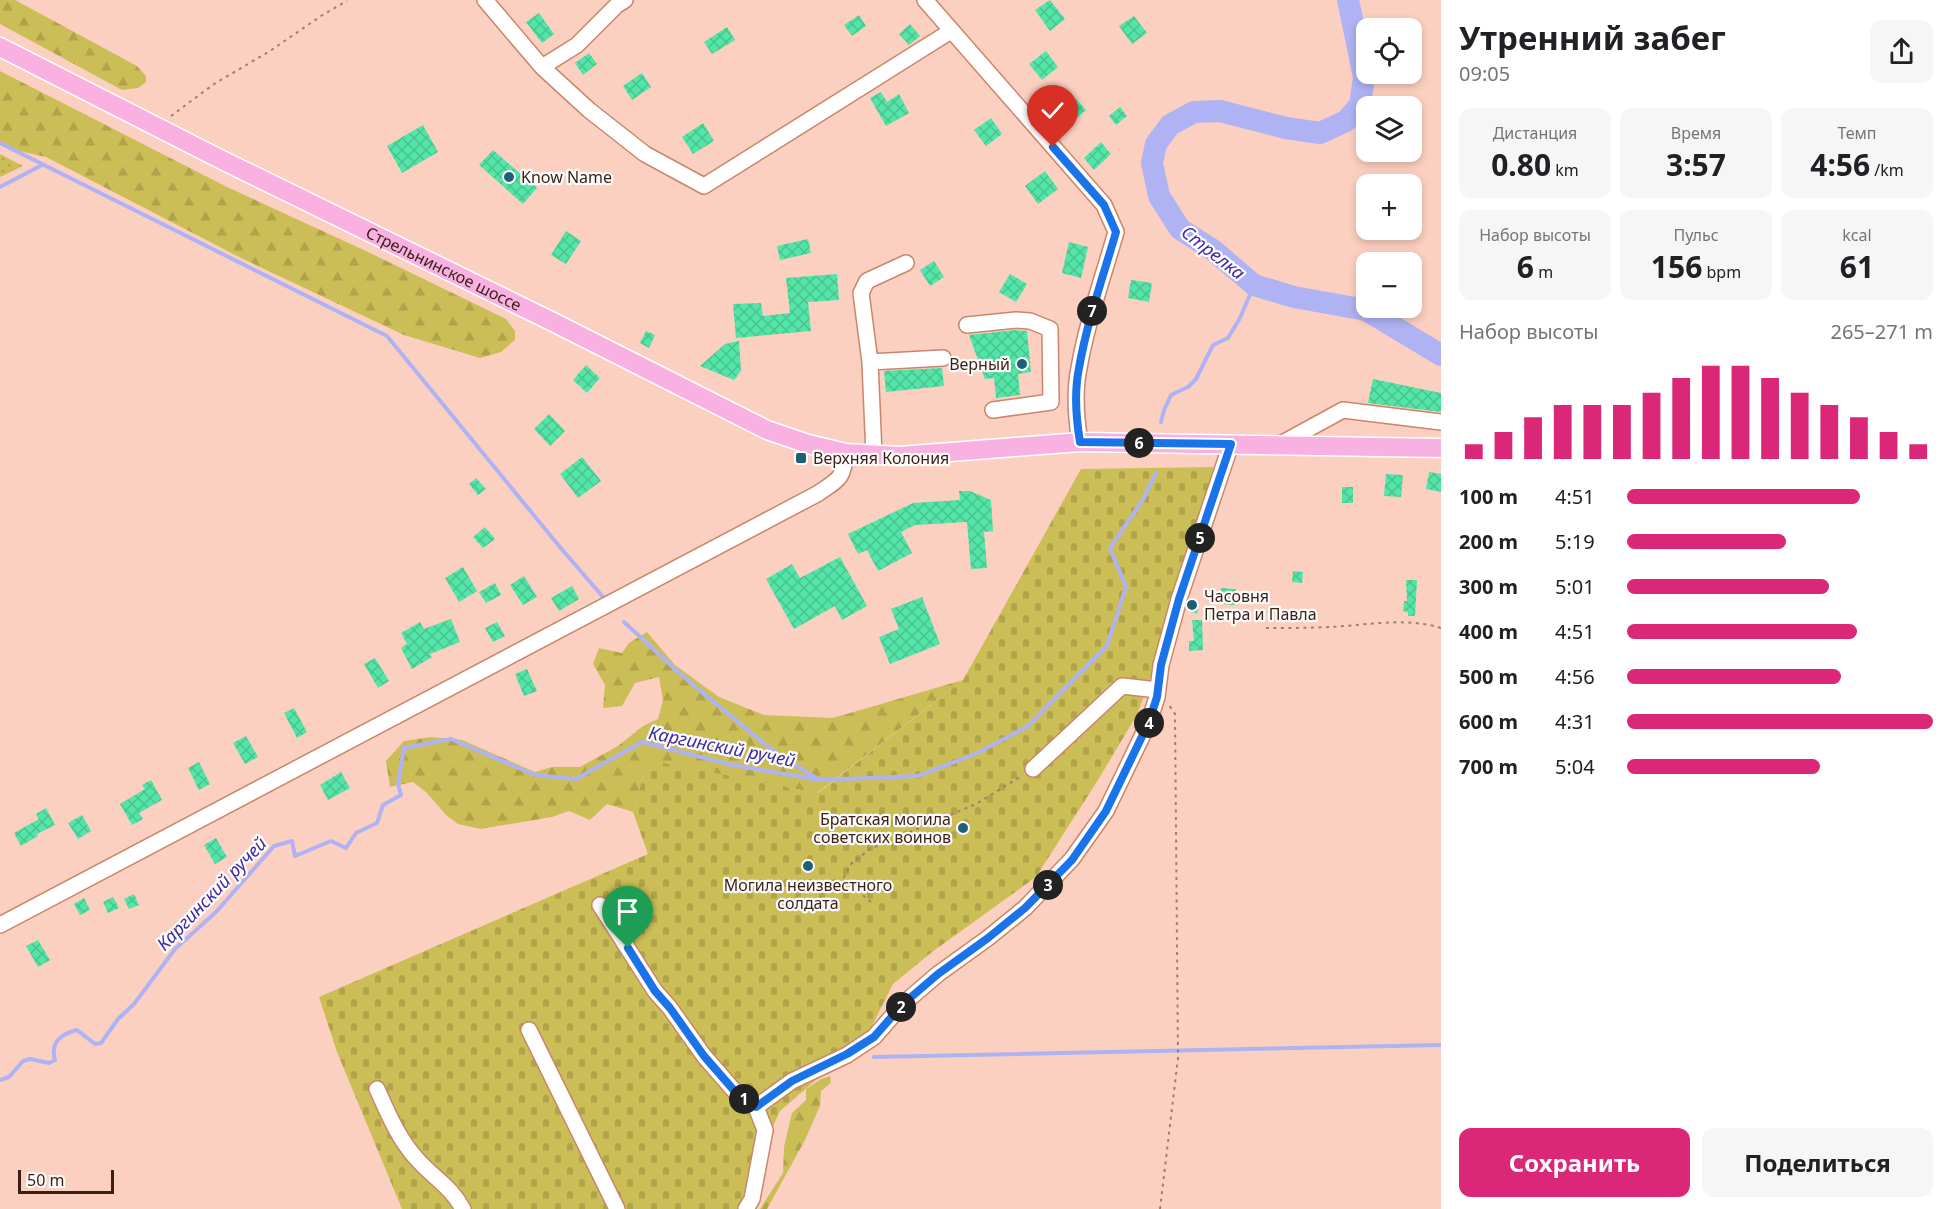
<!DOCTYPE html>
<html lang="ru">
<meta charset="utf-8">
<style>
body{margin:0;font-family:"Noto Sans",sans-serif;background:#f6f6f6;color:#202124;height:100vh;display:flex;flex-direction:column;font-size:22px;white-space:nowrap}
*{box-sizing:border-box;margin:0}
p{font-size:20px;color:#757577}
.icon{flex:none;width:33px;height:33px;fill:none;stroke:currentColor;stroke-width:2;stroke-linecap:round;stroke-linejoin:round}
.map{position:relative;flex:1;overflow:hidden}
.details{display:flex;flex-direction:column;background:#fff;width:510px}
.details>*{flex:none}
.fabs{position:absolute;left:1356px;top:18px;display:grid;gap:12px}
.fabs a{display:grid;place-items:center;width:66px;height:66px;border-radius:12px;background:#fff;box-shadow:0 3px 9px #0003;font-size:30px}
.scale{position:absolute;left:18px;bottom:15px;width:96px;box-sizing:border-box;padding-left:6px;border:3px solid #3a1f15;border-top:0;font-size:16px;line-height:21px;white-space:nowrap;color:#3a1f15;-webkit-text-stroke:4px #fcfcfc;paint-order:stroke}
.pin{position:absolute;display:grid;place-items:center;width:51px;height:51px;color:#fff;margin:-62px -26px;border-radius:50% 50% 50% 0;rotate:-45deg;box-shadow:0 0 6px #0007}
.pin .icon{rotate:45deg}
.km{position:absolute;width:30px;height:30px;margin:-15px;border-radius:50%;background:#222;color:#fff;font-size:16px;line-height:30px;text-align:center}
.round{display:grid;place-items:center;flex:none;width:63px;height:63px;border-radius:12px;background:#f6f6f6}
.overview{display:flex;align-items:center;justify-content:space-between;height:102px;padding:0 18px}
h1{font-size:33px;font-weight:700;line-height:45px}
.metrics{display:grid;grid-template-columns:repeat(3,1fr);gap:9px;height:102px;padding:6px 18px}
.metrics div{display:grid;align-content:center;border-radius:12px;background:#f6f6f6;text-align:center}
.metrics b{font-size:30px;font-weight:700}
.metrics small{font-size:16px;font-weight:400}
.metrics p{font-size:16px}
.chart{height:168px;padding:12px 18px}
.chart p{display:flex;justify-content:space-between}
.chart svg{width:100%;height:108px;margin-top:6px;stroke:#db2777;stroke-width:6}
.button{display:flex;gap:12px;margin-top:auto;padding:12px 18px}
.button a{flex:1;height:69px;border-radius:12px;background:#db2777;color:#fff;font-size:24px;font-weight:700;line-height:69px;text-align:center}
.button a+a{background:#f6f6f6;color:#202124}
ul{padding:0 18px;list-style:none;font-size:20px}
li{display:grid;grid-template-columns:96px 72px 1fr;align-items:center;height:45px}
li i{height:15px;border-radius:8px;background:#db2777}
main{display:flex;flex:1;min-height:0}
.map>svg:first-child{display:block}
.grass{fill:url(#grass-dots)}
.forest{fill:url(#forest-firs)}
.cemetery{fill:url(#cemetery-stones)}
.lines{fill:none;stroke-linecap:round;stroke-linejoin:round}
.stream{stroke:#afb3f3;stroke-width:4}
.river{stroke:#afb3f3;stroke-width:22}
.building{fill:url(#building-cross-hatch)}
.minor-casing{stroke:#c9866c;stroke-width:18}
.major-casing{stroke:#fff;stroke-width:21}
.path{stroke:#a17d6f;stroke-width:2;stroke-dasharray:3 4.5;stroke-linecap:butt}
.minor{stroke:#fff;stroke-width:15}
.major{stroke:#f9b1e1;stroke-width:18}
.route-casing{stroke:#fff;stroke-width:12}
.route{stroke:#1a73e8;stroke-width:8}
.poi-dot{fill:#1e6074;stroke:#fcfcfc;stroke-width:2}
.labels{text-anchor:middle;stroke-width:4.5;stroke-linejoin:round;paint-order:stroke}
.poi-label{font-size:16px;fill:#3a1f15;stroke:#fcfcfc;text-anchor:start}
.street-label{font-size:16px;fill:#3a1f15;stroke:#fcfcfc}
.water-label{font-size:18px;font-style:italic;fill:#3e2aa3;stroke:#fcfcfc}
</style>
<main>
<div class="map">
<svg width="1441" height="1209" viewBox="0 0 1441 1209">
<defs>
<pattern id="grass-dots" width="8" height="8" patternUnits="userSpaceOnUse" patternTransform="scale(1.5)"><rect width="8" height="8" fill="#ccbe56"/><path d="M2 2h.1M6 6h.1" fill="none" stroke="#b0a34a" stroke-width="1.8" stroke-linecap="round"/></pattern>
<pattern id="forest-firs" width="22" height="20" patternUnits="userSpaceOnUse" patternTransform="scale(1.5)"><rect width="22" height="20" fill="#ccbe56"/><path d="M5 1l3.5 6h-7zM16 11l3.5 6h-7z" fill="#b0a34a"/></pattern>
<pattern id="cemetery-stones" width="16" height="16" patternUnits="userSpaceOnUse" patternTransform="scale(1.5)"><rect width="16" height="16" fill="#ccbe56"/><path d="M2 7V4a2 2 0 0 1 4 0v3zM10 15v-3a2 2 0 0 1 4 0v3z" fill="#b0a34a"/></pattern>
<pattern id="building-cross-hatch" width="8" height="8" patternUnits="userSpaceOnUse" patternTransform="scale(1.5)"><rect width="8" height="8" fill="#53e5a7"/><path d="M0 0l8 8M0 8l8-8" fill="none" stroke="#49c48f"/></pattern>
</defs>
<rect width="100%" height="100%" fill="#fcd0c0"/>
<path class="grass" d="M0,154L23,166L0,177Z"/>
<path class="forest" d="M0,0H15L137,66L146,76V82L138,88L122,90L0,24Z
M0,71L227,187L366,251L506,319L515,331V340L501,352L480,358L404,335L241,258L46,157L19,151L0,141Z
M647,632L675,665L719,697L764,715L833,718L963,680L817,793L648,761L633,812L607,804L590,820L569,811L552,817L481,829L458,824L446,815L427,793L413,782L390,787L386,761L404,741L431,737L462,740L535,772L552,767H580L618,746L643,726L658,719L663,700L659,677L635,683L622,706L603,708L605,685L593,664L599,648L622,653L629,643Z
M830,1076L831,1083L821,1091L820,1106L805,1140L767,1209H760L783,1173L784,1147L792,1113L806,1100V1089L821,1079Z"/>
<path class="cemetery" d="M1214,467L1160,649L1138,713L1098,780L1036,877L932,952L893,984L869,1032L824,1073L780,1111L771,1131L751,1209H402L337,1052L319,997L648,854L633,812L648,760L818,793L963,680L1081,469Z"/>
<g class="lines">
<path class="stream" d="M0,143L387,336L559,546L603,597
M0,187L42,165
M1161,422L1164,410L1171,395L1188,387L1196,379L1213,345L1228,338L1240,318L1254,285
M624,622L686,679L772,750L816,778
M874,1057L1441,1045
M0,1080L9,1077L23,1061L30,1059L49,1063L55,1060C50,1042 61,1034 77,1030L95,1044L101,1043L118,1019L134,1004L175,949L216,912L274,846L292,841L295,856L331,841L346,848L356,833L377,823L383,805L401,795L398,784L404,748L451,739L535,775L576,779L642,742L732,765L820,780L918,776L975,754L1027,727L1107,646L1126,587L1110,548L1144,498L1156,473"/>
<path class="river" d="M1348,0L1364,77L1360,105L1346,121L1320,133L1286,128L1220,111L1194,112L1170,125L1156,144L1152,163L1159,196L1180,229L1213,250L1254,285L1294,297L1366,310L1441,355"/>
</g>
<path class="building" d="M1050,0L1065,19L1050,31L1035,10Z
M539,13L554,34L542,43L526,22Z
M859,15L866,26L852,36L844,25Z
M1134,16L1147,33L1132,44L1119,26Z
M910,24L920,36L909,45L899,34Z
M727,27L735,40L712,54L704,42Z
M1046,51L1058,67L1042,80L1029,64Z
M589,53L597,64L583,75L575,63Z
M642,73L651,87L632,100L623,86Z
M881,92L887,102L899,94L909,113L886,126L870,98Z
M1063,99L1069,105L1076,99L1086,110L1064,129L1048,112Z
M1120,107L1127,116L1116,125L1109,116Z
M991,118L1002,134L986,146L974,130Z
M703,123L714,141L693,154L682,137Z
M423,125L438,152L402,173L387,146Z
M1101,142L1111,154L1094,170L1084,158Z
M493,150L537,188L523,204L479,165Z
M1045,171L1058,189L1038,204L1025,186Z
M566,231L581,241L566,264L551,255Z
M808,239L811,253L780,260L777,246Z
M1069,242L1088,247L1081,278L1062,273Z
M934,261L944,277L930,286L920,270Z
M837,274L839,300L808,302L811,331L736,338L733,304L761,303L763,316L790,313L786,278Z
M1010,274L1027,284L1016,302L999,292Z
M1131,280L1152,283L1149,302L1128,298Z
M1016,330L1027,331L1031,372L1018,374L1020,395L996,398L994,378L985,379L969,335Z
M646,331L655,335L649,348L640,343Z
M739,341L741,371L734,380L700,366L725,344Z
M586,365L600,378L587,393L573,380Z
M942,368L944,386L886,392L884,371Z
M1373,379L1441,393V412L1368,403Z
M549,414L565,431L550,446L534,429Z
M582,457L601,481L578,498L560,474Z
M1429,472L1441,474V492L1426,489Z
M1386,474L1403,475L1401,497L1384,496Z
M476,478L486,489L478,495L469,484Z
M1342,487H1353V503H1342Z
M959,491H970L991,500L993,531L984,532L987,568L971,569L967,522L915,525L901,532L912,553L878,571L867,550L858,554L848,534L913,503L960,500Z
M485,527L495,539L483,548L473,537Z
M840,557L867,606L842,620L835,606L794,629L766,579L792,564L800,578Z
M463,567L477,591L459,602L445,578Z
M1293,571L1303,572L1302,583L1292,582Z
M524,576L537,597L523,605L510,585Z
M1406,580H1417L1415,616H1408V612L1403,611L1404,601H1407Z
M495,583L501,595L486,603L479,592Z
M572,586L579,599L559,611L551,598Z
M1221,588L1236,589L1235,605L1221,604Z
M922,597L940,644L890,664L879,637L899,629L891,609Z
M1191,598L1196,600L1199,604L1197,614L1186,609Z
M451,619L460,642L430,654L432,657L412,669L401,648L407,644L401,633L420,622L424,629Z
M1192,620H1202L1203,650L1189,651V641H1194Z
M497,622L505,636L493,642L485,628Z
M375,658L389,681L378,688L364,664Z
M527,669L537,691L524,696L515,674Z
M294,708L307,732L297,738L284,713Z
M246,736L258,757L245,764L233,743Z
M199,762L210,784L199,790L188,768Z
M341,772L350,788L328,800L320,785Z
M151,780L162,800L139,813L143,819L132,825L120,804L145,789L142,785Z
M46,808L55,825L37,834L38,836L21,846L14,833L39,819L36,814Z
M82,815L91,831L78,839L68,823Z
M216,838L227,857L215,864L204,845Z
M134,894L139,905L129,909L124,899Z
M113,897L119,908L108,913L103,902Z
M84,898L90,910L80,915L74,904Z
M38,940L50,960L38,967L26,946Z"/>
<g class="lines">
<g class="minor-casing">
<path id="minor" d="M485,0L542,67L589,110L645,154L704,186L951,31
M925,0L1104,205L1116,232C1103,277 1087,322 1079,368C1074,392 1076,418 1080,442
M542,67L577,45L617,5L625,0
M967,325L1016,320L1030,321L1050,329L1051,402L993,410
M870,362L943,358
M1277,446L1343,410L1441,422
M874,455L870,362L861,293L867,281L906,263
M1033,769L1122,686L1158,690
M600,905L655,991L670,1008L704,1056L738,1095L756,1107
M0,925L817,494C839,479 843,480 846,453
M529,1030L617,1209
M377,1089C388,1113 398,1138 416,1158C432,1177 450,1185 463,1209
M746,1209L752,1199L765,1130L756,1107L792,1081L847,1055L874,1037L903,1004L938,974L988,938L1025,908L1072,859L1106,811L1149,722L1157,697L1161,665L1179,599L1231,444"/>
</g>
<g class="major-casing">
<g id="major">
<path id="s1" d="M0,47L220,159L553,322L767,430L808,444L846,453L900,456L1080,442L1441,448"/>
</g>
</g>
<path class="path" d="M171,116L214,84L270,51L321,16L347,1
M1266,628C1287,628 1309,628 1331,627C1367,625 1406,617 1441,628
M871,902L843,879L851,864L870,849L976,804L1023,775
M1160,1209L1178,1058L1175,714L1169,705"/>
<use href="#minor" class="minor"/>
<use href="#major" class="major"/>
</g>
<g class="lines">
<g class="route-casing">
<path id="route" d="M628,948L655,991L670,1008L704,1056L738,1095L756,1107L792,1081L847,1054L874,1037L903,1004L938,974L988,938L1025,908L1072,860L1106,811L1149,722L1157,697L1161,665L1179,599L1231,444L1080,442C1076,418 1074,392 1079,368C1087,322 1103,277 1116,232L1104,205L1053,147"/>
</g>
<use href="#route" class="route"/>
</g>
<g class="poi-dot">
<circle cx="509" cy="177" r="6"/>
<circle cx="1022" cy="364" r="6"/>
<rect x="795" y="452" width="12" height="12" rx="3"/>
<circle cx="1192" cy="605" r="6"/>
<circle cx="963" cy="828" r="6"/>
<circle cx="808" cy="866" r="6"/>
</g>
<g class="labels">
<g class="poi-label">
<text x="521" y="183">Know Name</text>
<text x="1010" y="370" text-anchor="end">Верный</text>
<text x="813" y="464">Верхняя Колония</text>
<text x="1204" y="602">Часовня<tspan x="1204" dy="18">Петра и Павла</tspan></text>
<text x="951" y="825" text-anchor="end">Братская могила<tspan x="951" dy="18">советских воинов</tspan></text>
<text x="808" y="891" text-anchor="middle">Могила неизвестного<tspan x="808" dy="18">солдата</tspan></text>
</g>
<g class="street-label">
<text dy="6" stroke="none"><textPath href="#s1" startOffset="496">Стрельнинское шоссе</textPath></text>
</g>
<g class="water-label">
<text transform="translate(1213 253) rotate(38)" y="6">Стрелка</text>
<text transform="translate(722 747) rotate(11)" y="6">Каргинский ручей</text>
<text transform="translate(212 894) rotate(-46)" y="6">Каргинский ручей</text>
</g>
</g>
</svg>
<div class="fabs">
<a><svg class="icon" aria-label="locate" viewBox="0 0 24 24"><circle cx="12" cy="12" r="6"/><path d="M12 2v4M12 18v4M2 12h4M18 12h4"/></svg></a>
<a><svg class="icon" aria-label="layers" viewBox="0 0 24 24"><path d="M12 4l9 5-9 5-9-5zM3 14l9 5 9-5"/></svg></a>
<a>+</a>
<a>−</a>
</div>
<div class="scale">50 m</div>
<div class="pin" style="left:628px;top:948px;background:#1e9e55"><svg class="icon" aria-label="arrive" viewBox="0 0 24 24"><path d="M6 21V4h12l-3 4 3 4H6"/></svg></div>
<div class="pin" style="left:1053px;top:147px;background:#d93025"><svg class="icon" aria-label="check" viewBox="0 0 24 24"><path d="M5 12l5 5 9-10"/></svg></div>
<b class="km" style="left:744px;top:1099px">1</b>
<b class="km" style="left:901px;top:1007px">2</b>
<b class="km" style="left:1048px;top:885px">3</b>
<b class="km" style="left:1149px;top:723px">4</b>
<b class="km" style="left:1200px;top:538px">5</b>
<b class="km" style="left:1139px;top:443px">6</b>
<b class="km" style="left:1092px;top:311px">7</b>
</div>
<section class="details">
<div class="overview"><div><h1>Утренний забег</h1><p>09:05</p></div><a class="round"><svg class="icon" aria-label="share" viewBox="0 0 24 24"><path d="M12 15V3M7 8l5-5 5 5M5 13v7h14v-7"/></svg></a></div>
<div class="metrics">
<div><p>Дистанция</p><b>0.80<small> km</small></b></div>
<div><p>Время</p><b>3:57</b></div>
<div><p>Темп</p><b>4:56<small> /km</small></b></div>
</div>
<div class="metrics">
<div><p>Набор высоты</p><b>6<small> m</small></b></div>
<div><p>Пульс</p><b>156<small> bpm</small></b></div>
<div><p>kcal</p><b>61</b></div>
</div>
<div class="chart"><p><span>Набор высоты</span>265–271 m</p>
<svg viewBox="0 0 160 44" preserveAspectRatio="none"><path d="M5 44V38M15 44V33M25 44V27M35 44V22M45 44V22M55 44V22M65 44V17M75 44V11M85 44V6M95 44V6M105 44V11M115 44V17M125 44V22M135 44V27M145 44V33M155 44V38"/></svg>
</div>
<ul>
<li><b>100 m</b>4:51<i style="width:76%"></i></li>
<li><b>200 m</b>5:19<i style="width:52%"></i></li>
<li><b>300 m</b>5:01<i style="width:66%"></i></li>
<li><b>400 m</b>4:51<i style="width:75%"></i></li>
<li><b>500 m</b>4:56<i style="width:70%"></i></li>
<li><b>600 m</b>4:31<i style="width:100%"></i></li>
<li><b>700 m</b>5:04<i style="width:63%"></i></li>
</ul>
<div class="button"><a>Сохранить</a><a>Поделиться</a></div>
</section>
</main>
